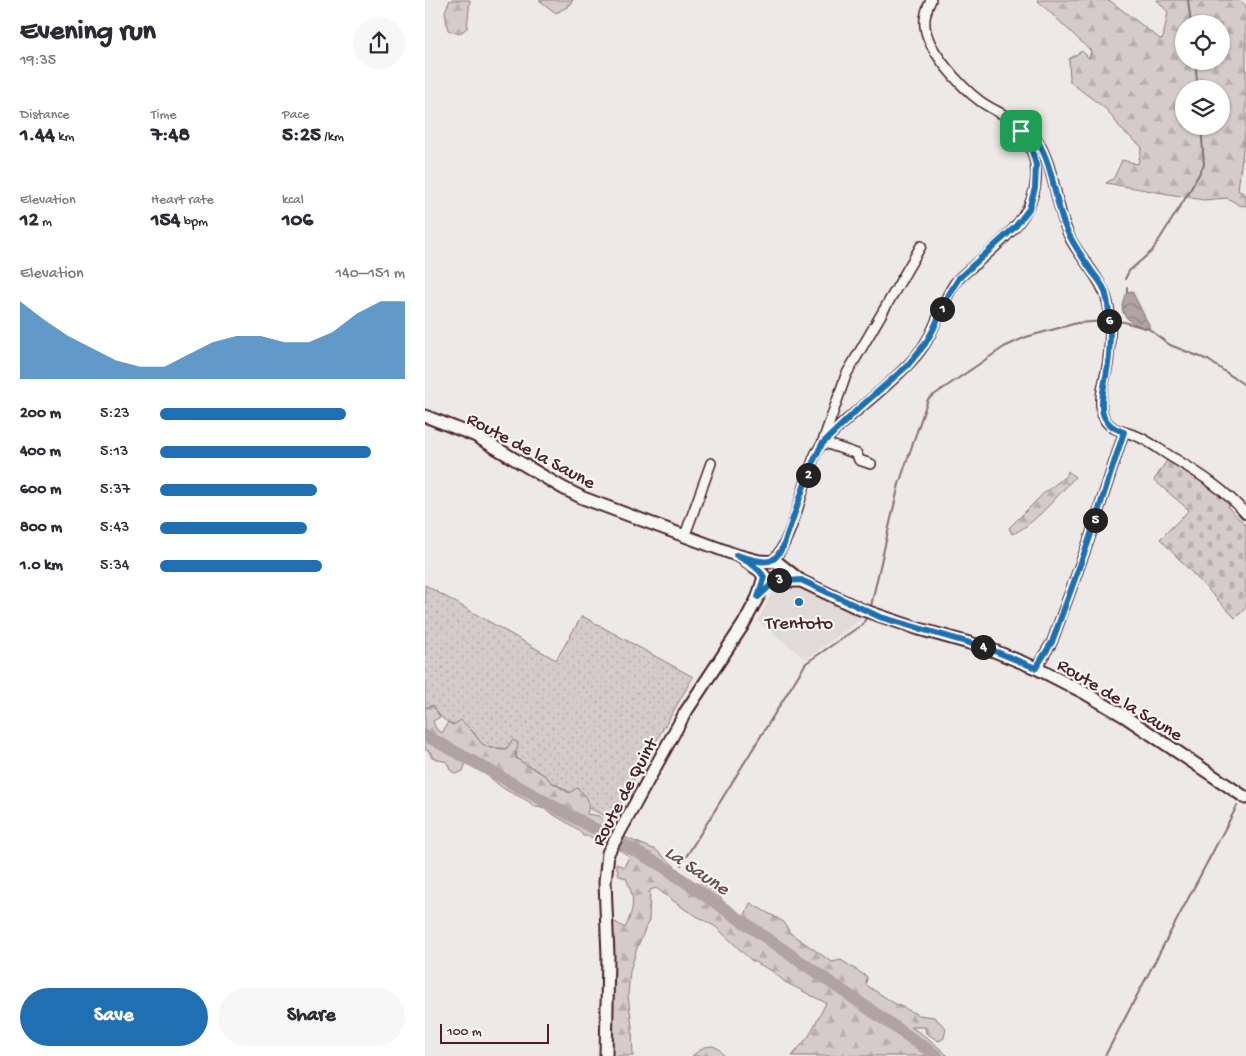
<!DOCTYPE html>
<meta charset="utf-8">
<style>
body{margin:0;font-family:"Gochi Hand",sans-serif;background:#f7f7f7;color:#2b2b33;height:100vh;display:flex;flex-direction:column;font-size:19px;white-space:nowrap}
*{box-sizing:border-box;margin:0}
p{font-size:16px;color:#7c7c81}
.icon{flex:none;width:28px;height:28px;fill:none;stroke:currentColor;stroke-width:2;stroke-linecap:round;stroke-linejoin:round}
.map{position:relative;flex:1;overflow:hidden}
.drawer{display:flex;flex-direction:column;background:#fff;width:425px}
.drawer>*{flex:none}
.tools{position:absolute;left:750px;top:15px;display:grid;gap:10px}
.tools a{display:grid;place-items:center;width:55px;height:55px;border-radius:50%;background:#fff;box-shadow:0 1px 4px #0004;font-size:25px}
.scale{position:absolute;left:15px;bottom:12px;width:109px;box-sizing:border-box;padding-left:5px;border:2px solid #4a1f2b;border-top:0;font-size:14px;line-height:18px;white-space:nowrap;color:#4a1f2b;-webkit-text-stroke:4px #f6f6f2;paint-order:stroke}
.pin{position:absolute;display:grid;place-items:center;width:42px;height:42px;color:#fff;margin:-21px;border-radius:10px;box-shadow:0 2px 8px #0006}
.km{position:absolute;width:25px;height:25px;margin:-12px;border-radius:50%;background:#222;color:#fff;font-size:14px;line-height:25px;text-align:center}
.round{display:grid;place-items:center;flex:none;width:52px;height:52px;border-radius:26px;background:#f7f7f7}
.summary{display:flex;align-items:center;justify-content:space-between;height:85px;padding:0 20px}
h1{font-size:28px;font-weight:700;line-height:38px}
.stats{display:grid;grid-template-columns:repeat(3,1fr);gap:8px;height:85px;padding:5px 20px}
.stats div{display:grid;align-content:center}
.stats b{font-size:21px;font-weight:700}
.stats small{font-size:14px;font-weight:400}
.stats p{font-size:14px}
.chart{height:140px;padding:10px 20px}
.chart p{display:flex;justify-content:space-between}
.chart svg{width:100%;height:90px;margin-top:5px;fill:#1f6fb2;opacity:.7}
.primary-button{display:flex;gap:10px;margin-top:auto;padding:10px 20px}
.primary-button a{flex:1;height:58px;border-radius:30px;background:#1f6fb2;color:#fff;font-size:20px;font-weight:700;line-height:58px;text-align:center}
.primary-button a+a{background:#f7f7f7;color:#2b2b33}
ul{padding:0 20px;list-style:none;font-size:16px}
li{display:grid;grid-template-columns:80px 60px 1fr;align-items:center;height:38px}
li i{height:12px;border-radius:6px;background:#1f6fb2}
main{display:flex;flex:1;min-height:0}
.map>svg:first-child{display:block}
.built{fill:#e0dad8}
.grass{fill:url(#grass-dots);stroke:#8f757a}
.forest{fill:url(#forest-firs);stroke:#8f757a;fill-rule:evenodd}
.cemetery{fill:url(#cemetery-stones);stroke:#8f757a}
.water{fill:url(#water-waves);stroke:#886e73}
.lines{fill:none;stroke-linecap:round;stroke-linejoin:round}
.stream{stroke:#886e73;stroke-width:2}
.river{stroke:#b1a2a3;stroke-width:12}
.street-casing{stroke:#4a1f2b;stroke-width:12}
.secondary-casing{stroke:#4a1f2b;stroke-width:15}
.street{stroke:#f6f6f2;stroke-width:9}
.secondary{stroke:#f6f6f2;stroke-width:11}
.route-casing{stroke:#fff;stroke-width:10}
.route{stroke:#1f6fb2;stroke-width:6}
.poi-dot{fill:#1f6fb2;stroke:#f6f6f2;stroke-width:2}
.labels{text-anchor:middle;stroke-width:4.5;stroke-linejoin:round;paint-order:stroke}
.street-label{font-size:19px;fill:#4a1f2b;stroke:#f6f6f2}
.poi-label{font-size:19px;fill:#4a1f2b;stroke:#f6f6f2}
.water-label{font-size:20px;font-style:italic;fill:#6e4d55;stroke:#f6f6f2}
</style>
<main>
<section class="drawer">
<div class="summary"><div><h1>Evening run</h1><p>19:35</p></div><a class="round"><svg class="icon" aria-label="share" viewBox="0 0 24 24"><path d="M12 15V3M7 8l5-5 5 5M5 13v7h14v-7"/></svg></a></div>
<div class="stats">
<div><p>Distance</p><b>1.44<small> km</small></b></div>
<div><p>Time</p><b>7:48</b></div>
<div><p>Pace</p><b>5:25<small> /km</small></b></div>
</div>
<div class="stats">
<div><p>Elevation</p><b>12<small> m</small></b></div>
<div><p>Heart rate</p><b>154<small> bpm</small></b></div>
<div><p>kcal</p><b>106</b></div>
</div>
<div class="chart"><p><span>Elevation</span>140–151 m</p>
<svg viewBox="0 0 160 44" preserveAspectRatio="none"><path d="M0 44V6L10 15L20 23L30 29L40 35L50 38L60 38L70 32L80 26L90 23L100 23L110 26L120 26L130 21L140 12L150 6L160 6V44z"/></svg>
</div>
<ul>
<li><b>200 m</b>5:23<i style="width:76%"></i></li>
<li><b>400 m</b>5:13<i style="width:86%"></i></li>
<li><b>600 m</b>5:37<i style="width:64%"></i></li>
<li><b>800 m</b>5:43<i style="width:60%"></i></li>
<li><b>1.0 km</b>5:34<i style="width:66%"></i></li>
</ul>
<div class="primary-button"><a>Save</a><a>Share</a></div>
</section>
<div class="map">
<svg width="821" height="1056" viewBox="0 0 821 1056">
<defs>
<pattern id="grass-dots" width="8" height="8" patternUnits="userSpaceOnUse" patternTransform="scale(1.25)"><rect width="8" height="8" fill="#d4cbca"/><path d="M2 2h.1M6 6h.1" fill="none" stroke="#b8aeae" stroke-width="1.8" stroke-linecap="round"/></pattern>
<pattern id="forest-firs" width="22" height="20" patternUnits="userSpaceOnUse" patternTransform="scale(1.25)"><rect width="22" height="20" fill="#d4cbca"/><path d="M5 1l3.5 6h-7zM16 11l3.5 6h-7z" fill="#b8aeae"/></pattern>
<pattern id="cemetery-stones" width="16" height="16" patternUnits="userSpaceOnUse" patternTransform="scale(1.25)"><rect width="16" height="16" fill="#d4cbca"/><path d="M2 7V4a2 2 0 0 1 4 0v3zM10 15v-3a2 2 0 0 1 4 0v3z" fill="#b8aeae"/></pattern>
<pattern id="water-waves" width="16" height="10" patternUnits="userSpaceOnUse" patternTransform="scale(1.25)"><rect width="16" height="10" fill="#b1a2a3"/><path d="M0 5q4-4 8 0t8 0" fill="none" stroke="#928385"/></pattern>
</defs>
<rect width="100%" height="100%" fill="#ece9e6"/>
<filter id="ink" filterUnits="userSpaceOnUse"><feTurbulence type="fractalNoise" baseFrequency=".02" numOctaves="2"/><feDisplacementMap in="SourceGraphic" scale="10" xChannelSelector="R" yChannelSelector="G"/><feConvolveMatrix kernelMatrix="1 2 1 2 8 2 1 2 1" color-interpolation-filters="sRGB"/></filter>
<g filter="url(#ink)">
<path class="built" d="M366,584L439,617L381,659L333,621L350,587Z"/>
<path class="grass" d="M0,585L131,660L157,616L268,677L188,816L184,818L164,808V803L125,781L121,776L92,759L88,740L81,749C73,747 65,749 58,745C53,742 51,733 46,730C27,721 20,727 8,706L0,708Z"/>
<path class="forest" d="M25,0H45L42,28L34,34L23,30L20,11Z
M114,0H148L144,6L131,13Z
M612,0H684L735,39L738,38L743,12L732,0H815L821,6V125L813,190L821,195V206L814,205L802,198L778,200L681,183L689,178L697,160L713,164L717,147L697,130L681,109L645,82L644,59L657,51L664,58L666,51ZM759,24H796V61H759ZM759,89H796V126H759Z
M643,471L650,477C636,492 606,528 587,534L584,528L618,494L642,475Z
M8,705L15,717L8,721L11,729L17,733L23,722L28,725L36,720L47,731L57,744L65,748L81,749L88,740L93,743L92,750L90,752L92,759L121,776L125,781L144,793L152,788C162,796 166,801 162,814L174,816L182,825L184,841L175,842L164,836H158L154,830L116,807L109,806C104,800 88,794 81,790C73,785 66,778 59,772C53,768 47,765 41,762L38,771L31,774L25,770L22,762L7,758L4,751L0,750V708Z
M199,837L231,850L271,885L278,883L293,894L302,907L319,918L325,903L359,922L365,933L407,962L416,960L442,977L441,985L469,1003L493,1015L509,1017L521,1028L519,1038L514,1041L501,1033L500,1027H486L504,1039L523,1056H367L384,1036L401,1003L360,982L347,971L326,960L291,927L261,910L231,888L225,890L224,920L212,948L205,971L203,995L207,1027L208,1056H184L189,980L184,971L186,923L190,922L200,928C210,906 210,900 201,878L194,876L191,864L199,867L204,857L191,847Z
M288,1046L294,1049L299,1056H267L279,1047Z"/>
<path class="cemetery" d="M743,459L790,488L788,490L791,493L794,490L807,503L803,507L821,526V608L810,618L735,539L764,510L729,480Z"/>
<path class="water" d="M707,291L724,325V329C704,324 689,313 702,292Z"/>
<g class="lines">
<path class="stream" d="M763,0L766,24
M770,61L773,89
M700,279L704,271L727,251L763,194L779,165L776,126
M702,287V292
M688,321L699,322L724,329L745,345L783,360L821,386
M446,606L474,484L503,399L579,347L601,337L652,323L682,321
M256,865L381,663L438,624L441,618
M250,874L252,871
M680,1056L812,806"/>
<path class="river" d="M0,735L239,867L512,1056"/>
<g class="street-casing">
<path id="street" d="M590,121C599,125 607,131 612,140C631,170 630,209 646,240C659,263 680,282 684,309C686,326 685,345 683,362C681,379 671,401 679,418C686,432 702,431 714,437C727,443 738,452 750,459C777,475 800,490 821,514
M446,464L434,460L432,454L403,444H397L421,375L496,246
M260,535L286,463
M347,561C368,542 378,481 391,453C397,442 407,434 416,425C441,402 469,382 491,356C511,333 514,306 530,283C536,275 545,269 553,262C581,238 613,212 611,171C610,150 598,128 581,116C572,111 563,107 555,101C536,87 502,50 500,26C499,17 502,8 506,0
M611,668L627,642L664,540L699,432"/>
</g>
<g class="secondary-casing">
<path id="secondary" d="M0,416L51,436L138,488L158,498L311,555L334,561L352,562L376,581L435,609L494,629L562,648L611,668L658,692L699,716L821,798
M320,561L334,570L344,581H376
M181,1056L183,956L180,882L183,853L260,713L318,625L333,597L339,577"/>
</g>
<use href="#street" class="street"/>
<use href="#secondary" class="secondary"/>
</g>
</g>
<g class="lines" filter="url(#ink)">
<g class="route-casing">
<path id="route" d="M582,118C594,123 605,129 612,140C628,166 629,196 639,224C645,240 656,255 666,270C670,276 676,282 679,289C684,300 684,314 685,326C685,339 685,352 683,364C680,391 664,421 699,432L664,540L627,642L611,668L562,648L455,617L376,580L349,582L333,597L339,577C333,566 321,561 311,555C320,557 338,565 347,560C352,558 355,551 358,547L386,466L397,444L433,409L482,366L500,344L508,330L524,294L534,278L590,227L604,209L610,188L611,165L606,147L601,138Z"/>
</g>
<use href="#route" class="route"/>
</g>
<circle class="poi-dot" cx="374" cy="602" r="5"/>
<g class="labels">
<g class="street-label">
<text transform="translate(107 449) rotate(28)" y="7">Route de la Saune</text>
<text transform="translate(696 698) rotate(31)" y="7">Route de la Saune</text>
<text transform="translate(198 791) rotate(-62)" y="7">Route de Quint</text>
</g>
<g class="poi-label">
<text x="374" y="628">Trentoto</text>
</g>
<g class="water-label">
<text transform="translate(273 869) rotate(34)" y="7">La Saune</text>
</g>
</g>
</svg>
<div class="tools">
<a><svg class="icon" aria-label="locate" viewBox="0 0 24 24"><circle cx="12" cy="12" r="6"/><path d="M12 2v4M12 18v4M2 12h4M18 12h4"/></svg></a>
<a><svg class="icon" aria-label="layers" viewBox="0 0 24 24"><path d="M12 4l9 5-9 5-9-5zM3 14l9 5 9-5"/></svg></a>
</div>
<div class="scale">100 m</div>
<div class="pin" style="left:596px;top:131px;background:#1e9e55"><svg class="icon" aria-label="arrive" viewBox="0 0 24 24"><path d="M6 21V4h12l-3 4 3 4H6"/></svg></div>
<b class="km" style="left:517px;top:309px">1</b>
<b class="km" style="left:383px;top:475px">2</b>
<b class="km" style="left:354px;top:580px">3</b>
<b class="km" style="left:558px;top:647px">4</b>
<b class="km" style="left:670px;top:520px">5</b>
<b class="km" style="left:684px;top:321px">6</b>
</div>
</main>
